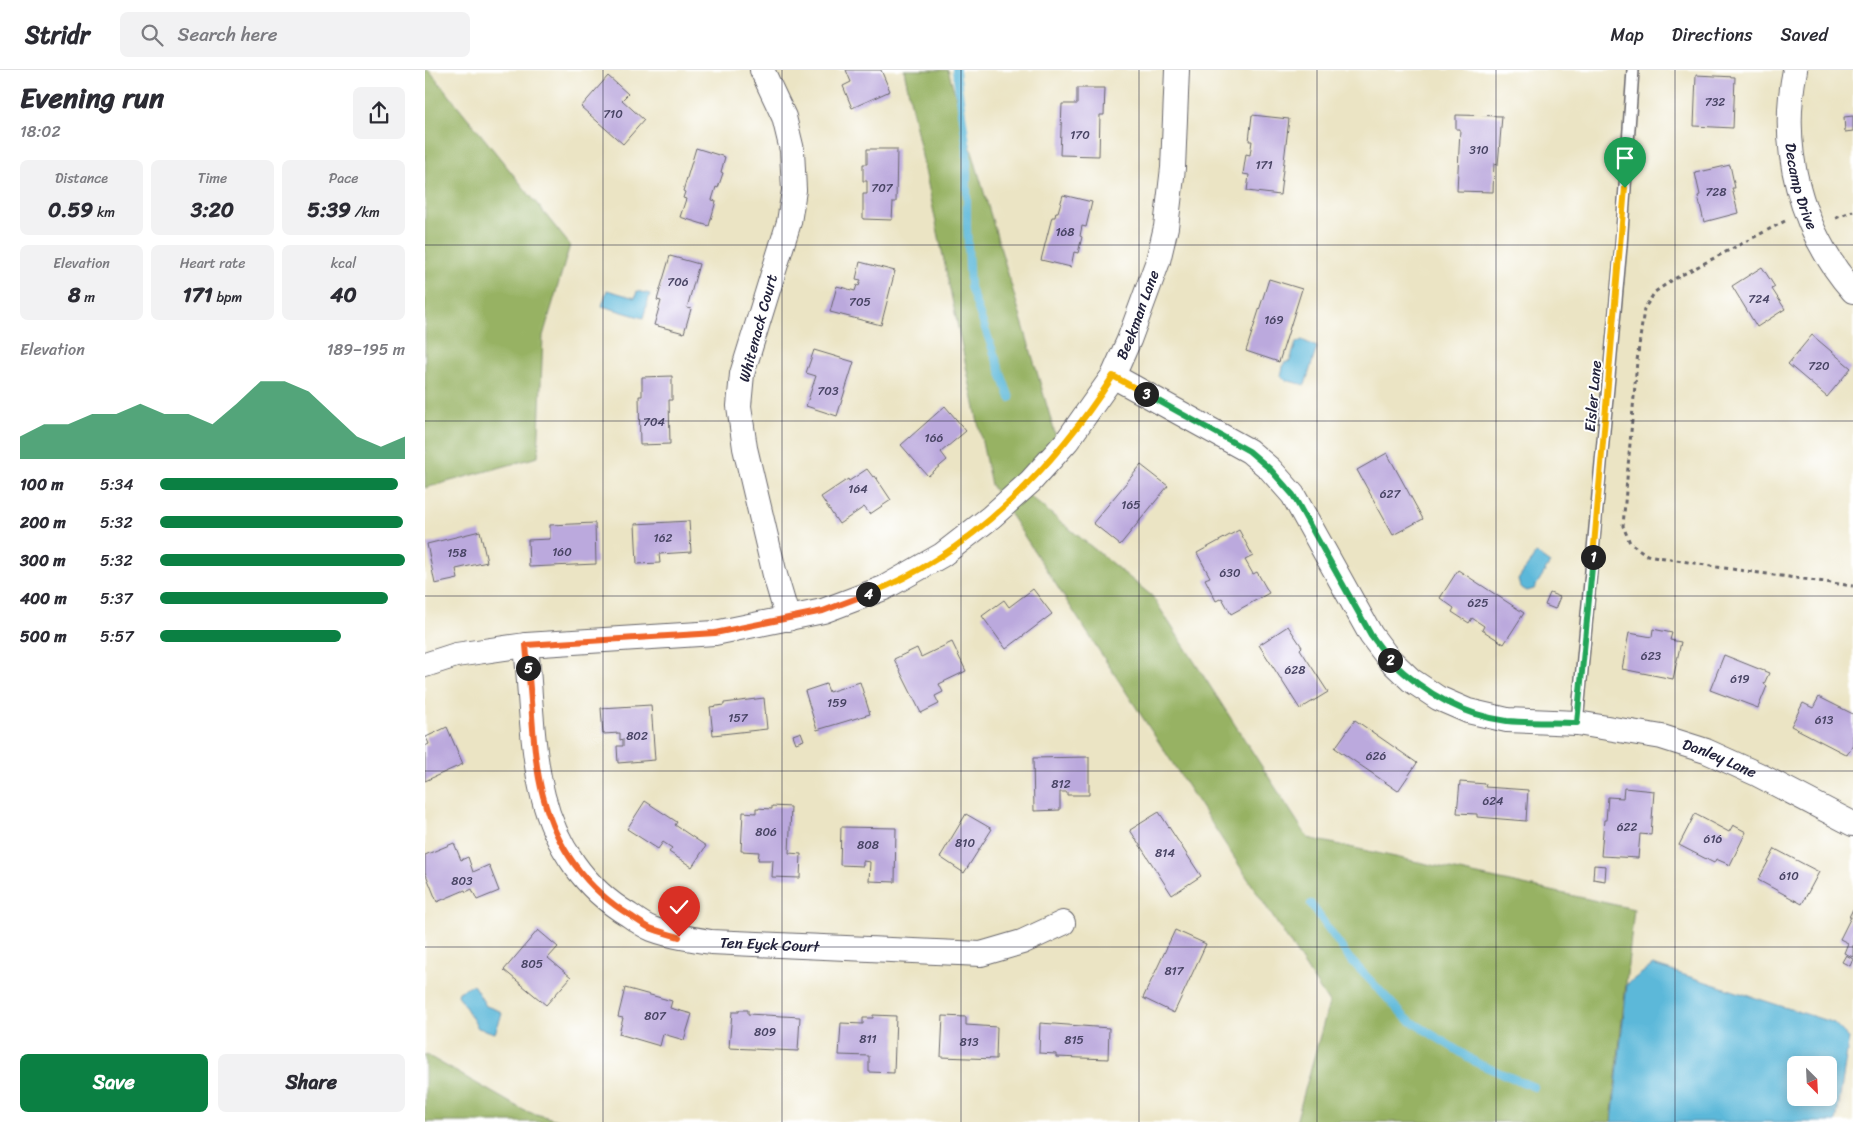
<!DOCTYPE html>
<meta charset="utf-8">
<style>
body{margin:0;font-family:Sriracha,sans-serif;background:#f2f2f3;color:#2b2b33;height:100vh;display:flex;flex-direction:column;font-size:19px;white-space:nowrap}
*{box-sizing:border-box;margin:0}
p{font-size:16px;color:#7c7c81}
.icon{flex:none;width:28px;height:28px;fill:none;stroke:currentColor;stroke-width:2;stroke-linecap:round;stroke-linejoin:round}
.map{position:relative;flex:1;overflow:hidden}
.details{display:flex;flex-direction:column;background:#fff;width:425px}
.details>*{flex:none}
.needle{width:32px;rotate:156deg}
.fabs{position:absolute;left:1362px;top:986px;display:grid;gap:10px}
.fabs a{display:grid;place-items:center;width:50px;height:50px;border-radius:8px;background:#fff;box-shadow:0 2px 12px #0003;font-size:25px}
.pin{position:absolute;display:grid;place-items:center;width:42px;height:42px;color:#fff;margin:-51px -21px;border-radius:50% 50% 50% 0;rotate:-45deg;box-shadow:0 0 5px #0007}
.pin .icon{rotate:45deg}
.km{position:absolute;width:25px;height:25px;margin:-12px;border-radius:50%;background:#222;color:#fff;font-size:14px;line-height:25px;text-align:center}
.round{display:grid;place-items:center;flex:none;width:52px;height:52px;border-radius:8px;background:#f2f2f3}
.summary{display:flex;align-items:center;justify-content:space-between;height:85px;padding:0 20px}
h1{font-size:28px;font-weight:700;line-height:38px}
.stats{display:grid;grid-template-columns:repeat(3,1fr);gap:8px;height:85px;padding:5px 20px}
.stats div{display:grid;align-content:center;border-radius:8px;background:#f2f2f3;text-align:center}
.stats b{font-size:21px;font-weight:700}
.stats small{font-size:14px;font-weight:400}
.stats p{font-size:14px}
.chart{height:140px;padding:10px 20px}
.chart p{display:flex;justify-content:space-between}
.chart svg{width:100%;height:90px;margin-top:5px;fill:#0b8043;opacity:.7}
.primary-button{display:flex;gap:10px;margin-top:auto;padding:10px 20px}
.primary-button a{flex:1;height:58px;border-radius:8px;background:#0b8043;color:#fff;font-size:20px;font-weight:700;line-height:58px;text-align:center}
.primary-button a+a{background:#f2f2f3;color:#2b2b33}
ul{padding:0 20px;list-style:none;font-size:16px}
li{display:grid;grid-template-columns:80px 60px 1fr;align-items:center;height:38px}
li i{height:12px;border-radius:6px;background:#0b8043}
header{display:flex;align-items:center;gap:30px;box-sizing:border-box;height:70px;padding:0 25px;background:#fff;border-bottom:1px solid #e1e1e2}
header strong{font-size:24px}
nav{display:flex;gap:28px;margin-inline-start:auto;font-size:18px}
.search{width:350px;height:45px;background:#f2f2f3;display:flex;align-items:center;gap:12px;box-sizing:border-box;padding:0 18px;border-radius:8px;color:#7c7c81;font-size:19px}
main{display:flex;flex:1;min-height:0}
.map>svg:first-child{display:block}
.forest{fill:#97b263;stroke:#5c6a4f}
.water{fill:#5bb8d9;stroke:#3e6d8a;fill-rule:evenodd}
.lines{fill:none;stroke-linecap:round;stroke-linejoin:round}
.stream{stroke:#5bb8d9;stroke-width:8}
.building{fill:#bba9dd}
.service-casing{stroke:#68666b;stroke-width:14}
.minor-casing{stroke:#68666b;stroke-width:26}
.path{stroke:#68666b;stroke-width:3;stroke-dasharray:4 4;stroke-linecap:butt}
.service{stroke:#fff;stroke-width:11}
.minor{stroke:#fff;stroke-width:24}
.split-1-casing{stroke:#fff;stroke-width:10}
.split-2-casing{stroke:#fff;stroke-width:10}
.split-3-casing{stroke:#fff;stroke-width:10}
.split-4-casing{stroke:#fff;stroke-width:10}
.split-5-casing{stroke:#fff;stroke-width:10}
.split-6-casing{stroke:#fff;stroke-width:10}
.split-1{stroke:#f5b400;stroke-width:6}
.split-2{stroke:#22a559;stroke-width:6}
.split-3{stroke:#22a559;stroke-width:6}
.split-4{stroke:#f5b400;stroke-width:6}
.split-5{stroke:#f0652b;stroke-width:6}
.split-6{stroke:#f0652b;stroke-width:6}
.grid{fill:none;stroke:#22223b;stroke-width:1;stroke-opacity:0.55}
.labels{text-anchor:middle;stroke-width:4;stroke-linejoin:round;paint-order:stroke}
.number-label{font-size:12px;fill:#484464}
.street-label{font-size:15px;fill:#22223b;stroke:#fff}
</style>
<header>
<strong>Stridr</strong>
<div class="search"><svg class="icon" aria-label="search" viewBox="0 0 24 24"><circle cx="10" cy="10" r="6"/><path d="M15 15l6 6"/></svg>Search here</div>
<nav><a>Map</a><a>Directions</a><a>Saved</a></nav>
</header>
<main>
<section class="details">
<div class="summary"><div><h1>Evening run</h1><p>18:02</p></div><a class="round"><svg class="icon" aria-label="share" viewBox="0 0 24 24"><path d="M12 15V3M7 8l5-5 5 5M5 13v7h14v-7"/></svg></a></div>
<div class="stats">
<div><p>Distance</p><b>0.59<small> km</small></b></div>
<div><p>Time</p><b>3:20</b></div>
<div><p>Pace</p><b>5:39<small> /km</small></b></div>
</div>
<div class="stats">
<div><p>Elevation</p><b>8<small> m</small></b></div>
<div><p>Heart rate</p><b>171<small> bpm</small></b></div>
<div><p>kcal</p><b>40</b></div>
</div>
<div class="chart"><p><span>Elevation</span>189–195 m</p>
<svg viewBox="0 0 160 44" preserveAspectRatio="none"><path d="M0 44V33L10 27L20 27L30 22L40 22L50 17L60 22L70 22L80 27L90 17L100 6L110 6L120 11L130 22L140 33L150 38L160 33V44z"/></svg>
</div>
<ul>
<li><b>100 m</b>5:34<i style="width:97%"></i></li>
<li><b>200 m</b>5:32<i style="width:99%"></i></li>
<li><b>300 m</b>5:32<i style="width:100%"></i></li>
<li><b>400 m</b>5:37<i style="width:93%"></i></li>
<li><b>500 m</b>5:57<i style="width:74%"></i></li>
</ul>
<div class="primary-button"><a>Save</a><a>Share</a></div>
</section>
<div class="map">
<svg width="1428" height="1052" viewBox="0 0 1428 1052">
<rect width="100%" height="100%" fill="#fff"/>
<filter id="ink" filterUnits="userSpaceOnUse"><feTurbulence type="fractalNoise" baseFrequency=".02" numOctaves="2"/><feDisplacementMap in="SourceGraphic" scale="10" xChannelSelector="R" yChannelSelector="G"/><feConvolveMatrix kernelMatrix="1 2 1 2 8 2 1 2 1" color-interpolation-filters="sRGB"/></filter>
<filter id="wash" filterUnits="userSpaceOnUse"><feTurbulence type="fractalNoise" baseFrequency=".0096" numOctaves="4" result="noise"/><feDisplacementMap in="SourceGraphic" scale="20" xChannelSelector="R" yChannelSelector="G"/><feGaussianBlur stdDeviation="1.12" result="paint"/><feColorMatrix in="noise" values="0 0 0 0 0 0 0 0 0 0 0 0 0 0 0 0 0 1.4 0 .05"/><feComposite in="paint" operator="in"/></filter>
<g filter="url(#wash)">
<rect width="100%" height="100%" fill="#ebe4c4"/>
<path class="forest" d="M0,0H4L145,175L118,266L113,387L0,418Z
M479,0H523L632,370L592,416L727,526L883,768L1209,839L1186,1052H871L904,933L566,415Z
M0,984L100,1041L140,1052H0Z"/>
<path class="water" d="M182,220L210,228L212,221L225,224L218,248L177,236Z
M877,270L892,277L880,315L860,310L856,306L859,293L865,291L871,273Z
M1111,483L1125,493L1109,519L1102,521L1095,517L1093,510Z
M1228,895L1409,953L1424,968L1411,1052H1187L1202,914ZM1371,995H1404V1028H1371Z
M47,915L49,916L61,936L75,941L77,944L70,963L53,958L33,925L34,922Z"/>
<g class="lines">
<path class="stream" d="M531,0L542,79V155L545,217L585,328
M886,834L924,888L981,948L1054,994L1109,1017"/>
</g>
<g id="blocks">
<path class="building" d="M421,0H456L465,21L427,38L418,16L426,12Z
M1271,5L1310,7L1308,58L1269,56Z
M183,6L203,24L197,30L219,50L198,74L156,37Z
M652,18H680L679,45H675L674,86L635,85L637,34H652Z
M827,45L864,49L855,125L822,121L824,105L818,104L821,84L825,85L827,71H824Z
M1031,45L1077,46L1073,95L1069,94L1068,122L1032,121L1035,59H1031Z
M1428,46V61L1420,62L1419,47Z
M271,78L300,87L296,102L298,103L293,118L291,117L287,130L291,131L284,156L255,147L261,129L258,128L260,122L258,121Z
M442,79H472L471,132H468L467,150L438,149V124H442V111H438V94H442Z
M1305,95L1310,118H1307L1313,143L1279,152L1273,126L1275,125L1270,103Z
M638,125L667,132L661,157L657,156L655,166L657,167L653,183L649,182L646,197L616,190L627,147H630L631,142H633Z
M245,186L274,194L262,238L266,239L259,263L229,255L236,231L232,230Z
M435,192L470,201L456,255L405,242L412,216L430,221L432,215L434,216L436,210L431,209Z
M1337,197L1350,217L1347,219L1360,239L1332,257L1307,216Z
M844,209L877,219L854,292L821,281Z
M1387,265L1426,298L1402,327L1363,294Z
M389,280L429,292L412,346L381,336L391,306L381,303Z
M247,306V330H244L245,374L215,375L214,326H217V307Z
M520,336L541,361L516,382L522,390L503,406L476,375Z
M962,383L998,449L968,465L932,400Z
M716,395L743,416L695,475L668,453Z
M442,399L448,407L450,406L466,430L445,444L439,437L414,454L396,427L423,409L424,411Z
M264,451L266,482L234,484L235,493L212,494L210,454Z
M170,453L171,494L104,497L103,470L125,469V455Z
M814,460L828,486L820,490L828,504L832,502L844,523L806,544L797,528L791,531L780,509L785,507L772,483Z
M55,461L62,492L31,499L33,509L10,514L2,474Z
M1033,500L1099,543L1079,574L1057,560L1059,556L1047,548L1044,553L1027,542L1029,538L1015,528Z
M608,519L627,544L581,579L557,546L579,530L584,537Z
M1125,523L1135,527L1130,539L1120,535Z
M863,556L877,577L875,579L903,622L875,639L834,575Z
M1228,559L1247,563L1245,570L1256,572L1248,609L1197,599L1204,563L1227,567Z
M527,572L541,601L514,614L518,622L510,626L514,634L496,643L469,589L492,578L496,587Z
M1299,585L1344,603L1339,614L1342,616L1333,638L1285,620Z
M435,612L445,644L392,660L380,621L401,614L404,622Z
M1394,627L1428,644V674L1422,685L1366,656L1378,633L1388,638Z
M339,628L342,659L288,665L285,637L299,635V633Z
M226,635L230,690L193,693L192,676H198V669L195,670V663L178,664L176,638Z
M930,650L992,693L973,721L910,678Z
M22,657L38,694L0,711V676L4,674L1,667Z
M376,662L379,670L371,673L368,665Z
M664,687V725H642V722H635V740L609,741L608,688Z
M1035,712L1061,714L1060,717L1103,720L1101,751L1052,747V744L1032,743Z
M1199,718L1229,721L1226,765L1215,764L1213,788L1176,786L1179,750H1181L1183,727L1198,728Z
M220,731L252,752L250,755L281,776L267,797L244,782L247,778L238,772L233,779L202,759Z
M347,736L366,737L364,783L376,784L375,808L347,807L348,790H333L334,782L316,781L318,742L331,743V738L347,739Z
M734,742L776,806L747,825L705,760Z
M541,744L567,759L539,803L515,787Z
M1270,744L1304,762L1308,755L1321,762L1305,795L1291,789L1289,793L1254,775Z
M416,757L471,758L470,812L444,811L445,792L438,791V796L415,795Z
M29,773L36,790L43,787L48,802L64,795L74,821L52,830L47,819L41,822L40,820L12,832L0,802V785Z
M1350,779L1394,802L1377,834L1333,810Z
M1169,795L1181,796L1180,811L1168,809Z
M1428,839V887L1419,883L1423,873L1415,869L1426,847H1424Z
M113,860L133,877L123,888L146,907L121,935L79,900Z
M750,860L781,874L749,943L718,928Z
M1421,885L1428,889L1425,896L1417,892Z
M200,918L247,931L245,938L267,944L259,970L238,964L235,976L194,964L198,948L193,947Z
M314,940H323V944L375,947L373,981L304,978L307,942H314Z
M448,945L471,946L469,1003L444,1002V986L414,985L416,953L438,954V948H448Z
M518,946L541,947V955L572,957L571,989L516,987Z
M615,953L684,958L683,989L631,987V984L614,983Z"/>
</g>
</g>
<g filter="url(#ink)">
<use href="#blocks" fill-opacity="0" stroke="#68666b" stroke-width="1"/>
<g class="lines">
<g class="service-casing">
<path id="service" d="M1152,653L1196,176L1208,0"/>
</g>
<g class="minor-casing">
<g id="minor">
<path d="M337,0L359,47L367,80L369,120L364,152L317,304L314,336L320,378L350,505L363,549"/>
<path id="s1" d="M1370,0C1354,79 1375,160 1428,221"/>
<path id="s2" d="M688,306L824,381L845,399L868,425L946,565L964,589L986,610L1013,628L1043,641L1082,650L1152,653L1237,667L1281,681L1332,704L1428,754"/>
<path id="s3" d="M101,575C106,625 106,677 118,726C130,775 160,819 204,845C211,850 219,856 227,859C246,866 266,869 286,872L556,884L597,872L638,853"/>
<path id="s4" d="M0,595L31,585L101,575L290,563L398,541L459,518L517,485L566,447L605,412L642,371L688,306L704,270L733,191L741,157L748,98L752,0"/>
</g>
</g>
<path class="path" d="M1411,148L1428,141
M1360,151L1249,209L1230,222L1219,239L1212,291L1198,456L1205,473L1222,485L1292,497L1428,516"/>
<use href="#service" class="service"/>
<use href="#minor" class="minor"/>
</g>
</g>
<g class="lines" filter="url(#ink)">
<g class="split-1-casing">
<path id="split-1" d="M1168,487L1200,118"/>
</g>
<g class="split-2-casing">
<path id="split-2" d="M965,590C998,622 1035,645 1082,651C1105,653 1129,652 1152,653L1168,487"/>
</g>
<g class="split-3-casing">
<path id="split-3" d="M721,324L824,381L845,399L868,425L946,565L965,590"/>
</g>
<g class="split-4-casing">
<path id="split-4" d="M443,524C545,485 630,396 688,306L721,324"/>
</g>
<g class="split-5-casing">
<path id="split-5" d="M103,598L101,575L290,563L398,541L443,524"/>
</g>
<g class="split-6-casing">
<path id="split-6" d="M103,598C108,640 107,685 118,726C131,777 161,819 206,846C212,850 219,855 225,858C235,862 245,864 254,867"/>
</g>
<use href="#split-1" class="split-1"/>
<use href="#split-2" class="split-2"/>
<use href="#split-3" class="split-3"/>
<use href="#split-4" class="split-4"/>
<use href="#split-5" class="split-5"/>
<use href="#split-6" class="split-6"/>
</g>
<path class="grid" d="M178,0V1052M357,0V1052M536,0V1052M714,0V1052M892,0V1052M1071,0V1052M1250,0V1052M0,175H1428M0,351H1428M0,526H1428M0,701H1428M0,877H1428"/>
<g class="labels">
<g class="number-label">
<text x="1290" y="36">732</text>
<text x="188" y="48">710</text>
<text x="655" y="69">170</text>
<text x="1054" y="84">310</text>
<text x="839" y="99">171</text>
<text x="457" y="122">707</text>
<text x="1291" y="126">728</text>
<text x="640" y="166">168</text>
<text x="253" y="216">706</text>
<text x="1334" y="233">724</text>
<text x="435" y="236">705</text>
<text x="849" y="254">169</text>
<text x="1394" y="300">720</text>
<text x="403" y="325">703</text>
<text x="229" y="356">704</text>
<text x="509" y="372">166</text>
<text x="433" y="423">164</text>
<text x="965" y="428">627</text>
<text x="706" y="439">165</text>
<text x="238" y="472">162</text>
<text x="137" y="486">160</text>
<text x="32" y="487">158</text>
<text x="805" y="507">630</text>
<text x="1053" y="537">625</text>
<text x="1226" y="590">623</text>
<text x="870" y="604">628</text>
<text x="1315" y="613">619</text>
<text x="412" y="637">159</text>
<text x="313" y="652">157</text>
<text x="1399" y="654">613</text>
<text x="212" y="670">802</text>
<text x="951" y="690">626</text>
<text x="636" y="718">812</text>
<text x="1068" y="735">624</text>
<text x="1202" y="761">622</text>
<text x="341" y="766">806</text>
<text x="1288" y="773">616</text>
<text x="540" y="777">810</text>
<text x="443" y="779">808</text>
<text x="740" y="787">814</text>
<text x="1364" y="810">610</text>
<text x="37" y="815">803</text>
<text x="107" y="898">805</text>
<text x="749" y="905">817</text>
<text x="230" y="950">807</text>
<text x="340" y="966">809</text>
<text x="443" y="973">811</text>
<text x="649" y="974">815</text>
<text x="544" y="976">813</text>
</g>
<g class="street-label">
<text dy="5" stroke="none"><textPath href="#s1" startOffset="118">Decamp Drive</textPath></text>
<text dy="5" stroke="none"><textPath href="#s4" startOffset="850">Beekman Lane</textPath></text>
<text transform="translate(333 258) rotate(-75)" y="5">Whitenack Court</text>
<text transform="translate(1168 326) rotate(-85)" y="5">Eisler Lane</text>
<text dy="5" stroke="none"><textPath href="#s2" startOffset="761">Danley Lane</textPath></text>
<text dy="5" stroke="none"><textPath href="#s3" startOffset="449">Ten Eyck Court</textPath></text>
</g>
</g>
</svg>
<div class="fabs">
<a><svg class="needle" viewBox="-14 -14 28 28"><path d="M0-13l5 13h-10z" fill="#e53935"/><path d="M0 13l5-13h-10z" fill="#7c7c81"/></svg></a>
</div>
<div class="pin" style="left:1200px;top:118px;background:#1e9e55"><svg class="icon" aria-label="arrive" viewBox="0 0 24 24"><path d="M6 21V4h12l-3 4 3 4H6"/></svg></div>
<div class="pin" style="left:254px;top:867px;background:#d93025"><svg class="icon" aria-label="check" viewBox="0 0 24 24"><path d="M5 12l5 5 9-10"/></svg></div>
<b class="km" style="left:1168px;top:487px">1</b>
<b class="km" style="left:965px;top:590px">2</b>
<b class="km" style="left:721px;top:324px">3</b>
<b class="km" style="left:443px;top:524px">4</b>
<b class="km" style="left:103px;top:598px">5</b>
</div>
</main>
